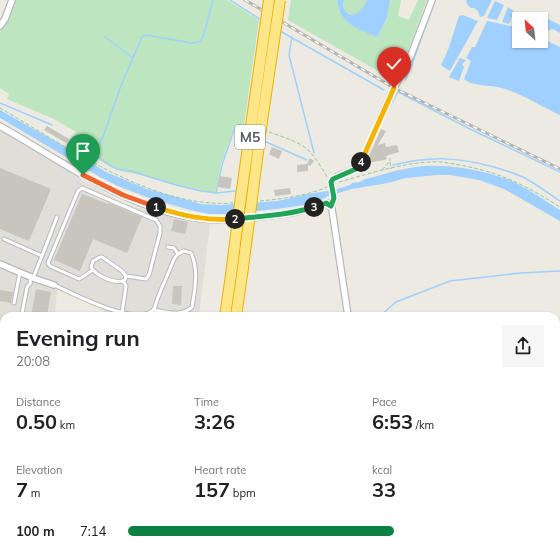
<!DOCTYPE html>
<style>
body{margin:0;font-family:Mulish,sans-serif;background:#f6f6f6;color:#202124;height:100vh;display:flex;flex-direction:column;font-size:15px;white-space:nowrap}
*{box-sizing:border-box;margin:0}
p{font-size:13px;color:#757577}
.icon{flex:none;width:22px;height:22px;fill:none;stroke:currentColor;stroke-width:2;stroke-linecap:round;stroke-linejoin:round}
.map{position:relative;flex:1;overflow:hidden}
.side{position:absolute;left:0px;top:312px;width:560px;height:242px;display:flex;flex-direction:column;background:#fff;border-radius:12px 12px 0 0;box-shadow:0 1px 3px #0004}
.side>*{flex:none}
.needle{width:26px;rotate:333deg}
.fabs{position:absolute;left:512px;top:12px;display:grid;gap:8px}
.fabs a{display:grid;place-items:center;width:36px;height:36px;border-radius:0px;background:#fff;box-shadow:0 1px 3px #0004;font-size:20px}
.pin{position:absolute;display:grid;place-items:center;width:34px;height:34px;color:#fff;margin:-41px -17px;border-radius:50% 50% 50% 0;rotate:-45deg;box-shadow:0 0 4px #0007}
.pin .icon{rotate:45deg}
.km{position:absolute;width:20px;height:20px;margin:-10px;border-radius:50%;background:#222;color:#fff;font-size:11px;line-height:20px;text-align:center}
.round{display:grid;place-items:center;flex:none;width:42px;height:42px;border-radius:0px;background:#f6f6f6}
.head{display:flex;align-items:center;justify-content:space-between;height:68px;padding:0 16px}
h1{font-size:22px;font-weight:700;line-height:30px}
.figures{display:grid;grid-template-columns:repeat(3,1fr);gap:6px;height:68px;padding:4px 16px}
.figures div{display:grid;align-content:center}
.figures b{font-size:20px;font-weight:700}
.figures small{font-size:11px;font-weight:400}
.figures p{font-size:11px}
ul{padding:0 16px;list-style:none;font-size:13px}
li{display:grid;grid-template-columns:64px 48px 1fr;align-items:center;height:30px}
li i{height:10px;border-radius:5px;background:#0b8043}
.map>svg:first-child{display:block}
.industrial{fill:#e0ded9}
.green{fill:#bde5bf}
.water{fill:#9fd0ff}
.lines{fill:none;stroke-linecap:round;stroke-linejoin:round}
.stream{stroke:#9fd0ff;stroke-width:1.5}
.building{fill:#c8c5be}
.lane-casing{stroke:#b7b9be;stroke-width:5}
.street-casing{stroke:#b7b9be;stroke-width:8}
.highway-casing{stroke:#eeb000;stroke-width:12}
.path{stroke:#96c6a6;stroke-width:1;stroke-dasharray:4 2;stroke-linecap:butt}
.lane{stroke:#fff;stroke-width:3}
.street{stroke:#fff;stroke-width:5.5}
.highway{stroke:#fde688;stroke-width:10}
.rail-casing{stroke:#b3b4b4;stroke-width:3}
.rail{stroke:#fff;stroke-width:1.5;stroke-dasharray:4.5;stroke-linecap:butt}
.highway-bridge-casing{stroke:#eeb000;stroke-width:12;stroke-linecap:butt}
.highway-bridge{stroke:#fde688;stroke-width:10}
.split-1-casing{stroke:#fff;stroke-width:8}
.split-2-casing{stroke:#fff;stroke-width:8}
.split-3-casing{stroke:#fff;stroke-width:8}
.split-4-casing{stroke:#fff;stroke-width:8}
.split-5-casing{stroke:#fff;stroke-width:8}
.split-1{stroke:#f0652b;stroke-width:5}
.split-2{stroke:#f5b400;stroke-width:5}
.split-3{stroke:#22a559;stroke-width:5}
.split-4{stroke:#22a559;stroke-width:5}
.split-5{stroke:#f5b400;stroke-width:5}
.labels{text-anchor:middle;stroke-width:3.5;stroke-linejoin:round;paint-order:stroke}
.shield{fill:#fff;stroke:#8c8e91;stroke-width:1}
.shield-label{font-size:14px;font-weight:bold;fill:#5a5d62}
</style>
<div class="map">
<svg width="560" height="554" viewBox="0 0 560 554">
<rect width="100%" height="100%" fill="#edebe1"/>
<path class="industrial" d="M0,126L83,175L81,180L124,204L189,222L210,224L199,316H107L103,315V310L57,289L55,316H4V550H126L124,554H0Z"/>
<path class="green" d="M16,0H227L259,20L243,132L234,128L221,164L215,193C190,191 168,183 144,176C135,173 125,173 117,170C100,164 87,147 72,138L76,132L54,119L7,99L9,94L0,88V31L4,26Z
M291,0H337C340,25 357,28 377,37L387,18L390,0H401L398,16L409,20L418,0H427L403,64L394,80L288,20Z
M344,0H367C364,8 359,12 352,15C345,11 342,8 344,0Z"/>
<path class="water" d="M337,0H344C342,8 345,12 352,15C360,12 364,7 367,0H390L387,18L377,37C357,28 340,25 337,0Z
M466,0H492L484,16L480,17L478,11L474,8H471L467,4Z
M495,1L504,5L497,20L487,18Z
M508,7L514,11L509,24L502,22Z
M463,15L478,21L450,71L441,65L448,50L459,16Z
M548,19L560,25V33L553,29L545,31L543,27Z
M487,21C498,22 508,27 519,27V41H541V38L560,47V115C540,106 518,91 497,87C487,85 472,86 464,79L471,61L466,58L472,47H475Z
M460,58L466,60L462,64L464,67L459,81L449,77Z
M0,110L76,153L106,172L147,189L201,204L221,205L278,201L308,194L334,190L350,185L352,183L360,182L365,179C382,175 399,169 416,167C444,163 477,169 504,178C524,185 542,199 560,210V221L504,189L479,180L450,175H436L406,178L388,183L352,189L328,196L319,201L304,205L276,209L229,214H209L190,210L149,198L118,186L98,176L0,118Z"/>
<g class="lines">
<path class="stream" d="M230,0L263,21
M280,31L384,90
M105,37L133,58
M292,37L289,55L314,153
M405,80L411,67L435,0
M0,103L52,125
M385,115L398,92L470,129L560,172
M73,137L105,162L117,169L131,171L176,185L201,191L216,193L235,191
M264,141L307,160
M95,154L104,134L120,88L142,37L146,35L192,43L199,42L203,37L213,0
M393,165C431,156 457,157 494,167C504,170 514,173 523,177C536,184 548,193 560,201
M216,193L222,165L235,127L246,132
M380,316L396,302L450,281L520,273L560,271
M0,327H4"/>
</g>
<path class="building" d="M47,126L69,139L66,143L44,130Z
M381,129L386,131L378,145L385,143L386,147L397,145L399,152L386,156L387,159L384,160L368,163V159Z
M272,147L282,151L279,159L269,154Z
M310,158L314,161L310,166L308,165V171L297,172V165L307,164Z
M0,168L51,189L29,241L0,229Z
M220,176L232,178L230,189L218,187Z
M290,188L291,194L275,196L274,190Z
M82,194L108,204L109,203L142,217L127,253L93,239L80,271L54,260Z
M174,219L188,222L185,234L171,231Z
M173,286H182L181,305L172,304Z
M36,289L51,292L47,316H31Z
M0,290L13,292L11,303L0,301Z"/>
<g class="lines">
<g class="lane-casing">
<path id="lane" d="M4,239L42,256L33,278
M168,247L174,248L178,254
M42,256L57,217
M100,257H102L122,271L126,276L125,280C116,285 96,276 91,267L93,261Z
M93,270L79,279L50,266L48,263L78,191L82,188L156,220L160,226V233L149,275L146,279L126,276
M54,285C72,293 134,326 152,311C155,309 155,307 156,303C160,291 165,281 170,269C173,261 175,254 184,251L191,253C199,270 195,289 192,307C182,317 166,312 154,310
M14,303L20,272
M122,313L126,286L123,281
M22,314L27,287L30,284L31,277
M0,344L4,342
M0,510L4,511
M5,550L13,554
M1,554L3,549
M24,554V550"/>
</g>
<g class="street-casing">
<path id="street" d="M0,26L5,19L12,0
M0,126C67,164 143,221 223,220C247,219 272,216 296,212C306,210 317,204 328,203L332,209L348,316
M331,206L334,198L331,182C338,171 353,176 362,161L390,96L411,55L432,0
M0,264L33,278L54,285
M503,550L505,554
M124,554L126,550"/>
</g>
<g class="highway-casing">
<path id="highway" d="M225,316L231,275
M236,316L242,275
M188,554L189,550
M202,554V550"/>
</g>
<path class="path" d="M0,108C66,146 153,209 233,203
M269,132C282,137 299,141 309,151C316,158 322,168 327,177
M390,162L391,169
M382,170L390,161V158
M339,182C368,174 398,164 429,162C439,161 449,163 459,165C500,172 525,185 560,207
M260,201C282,199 306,196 327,187
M0,544L4,540
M149,554L163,552L178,554"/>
<use href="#lane" class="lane"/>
<use href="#street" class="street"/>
<use href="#highway" class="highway"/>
<g class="rail-casing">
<path id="rail" d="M245,0L394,88L560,169"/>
</g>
<use href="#rail" class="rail"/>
<g class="highway-bridge-casing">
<path id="highway-bridge" d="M231,275L241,196L269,0
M242,275L262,121L280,0"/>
</g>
<use href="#highway-bridge" class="highway-bridge"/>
</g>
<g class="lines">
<g class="split-1-casing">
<path id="split-1" d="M83,175L123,195L156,207"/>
</g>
<g class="split-2-casing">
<path id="split-2" d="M156,207C183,216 207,221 235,219"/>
</g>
<g class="split-3-casing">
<path id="split-3" d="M235,219C262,216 289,215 314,207"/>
</g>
<g class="split-4-casing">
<path id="split-4" d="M314,207L326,203L331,206L334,198L331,182L333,179L358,168L361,162"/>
</g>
<g class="split-5-casing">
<path id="split-5" d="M361,162L394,88"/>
</g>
<use href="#split-1" class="split-1"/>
<use href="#split-2" class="split-2"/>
<use href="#split-3" class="split-3"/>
<use href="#split-4" class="split-4"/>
<use href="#split-5" class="split-5"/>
</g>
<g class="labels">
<rect class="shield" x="235" y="125" width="30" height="24" rx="3"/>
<g class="shield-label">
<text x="250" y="142">M5</text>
</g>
</g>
</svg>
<div class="fabs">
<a><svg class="needle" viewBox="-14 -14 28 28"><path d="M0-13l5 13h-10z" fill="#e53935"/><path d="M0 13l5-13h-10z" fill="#757577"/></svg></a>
</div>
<div class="pin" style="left:83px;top:175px;background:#1e9e55"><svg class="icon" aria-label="arrive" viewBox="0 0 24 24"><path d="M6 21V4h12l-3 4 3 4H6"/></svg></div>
<div class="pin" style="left:394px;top:88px;background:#d93025"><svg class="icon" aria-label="check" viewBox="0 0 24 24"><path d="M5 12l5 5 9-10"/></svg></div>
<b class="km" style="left:156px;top:207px">1</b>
<b class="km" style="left:235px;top:219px">2</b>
<b class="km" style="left:314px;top:207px">3</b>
<b class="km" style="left:361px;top:162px">4</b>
<section class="side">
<div class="head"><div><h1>Evening run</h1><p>20:08</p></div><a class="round"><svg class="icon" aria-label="share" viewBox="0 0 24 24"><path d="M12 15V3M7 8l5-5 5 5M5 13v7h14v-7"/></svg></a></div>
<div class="figures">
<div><p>Distance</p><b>0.50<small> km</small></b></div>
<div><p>Time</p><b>3:26</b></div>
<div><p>Pace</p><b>6:53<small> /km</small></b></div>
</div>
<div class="figures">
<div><p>Elevation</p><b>7<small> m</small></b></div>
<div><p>Heart rate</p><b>157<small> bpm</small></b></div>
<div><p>kcal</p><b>33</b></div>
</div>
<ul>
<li><b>100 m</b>7:14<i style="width:64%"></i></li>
</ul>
</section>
</div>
